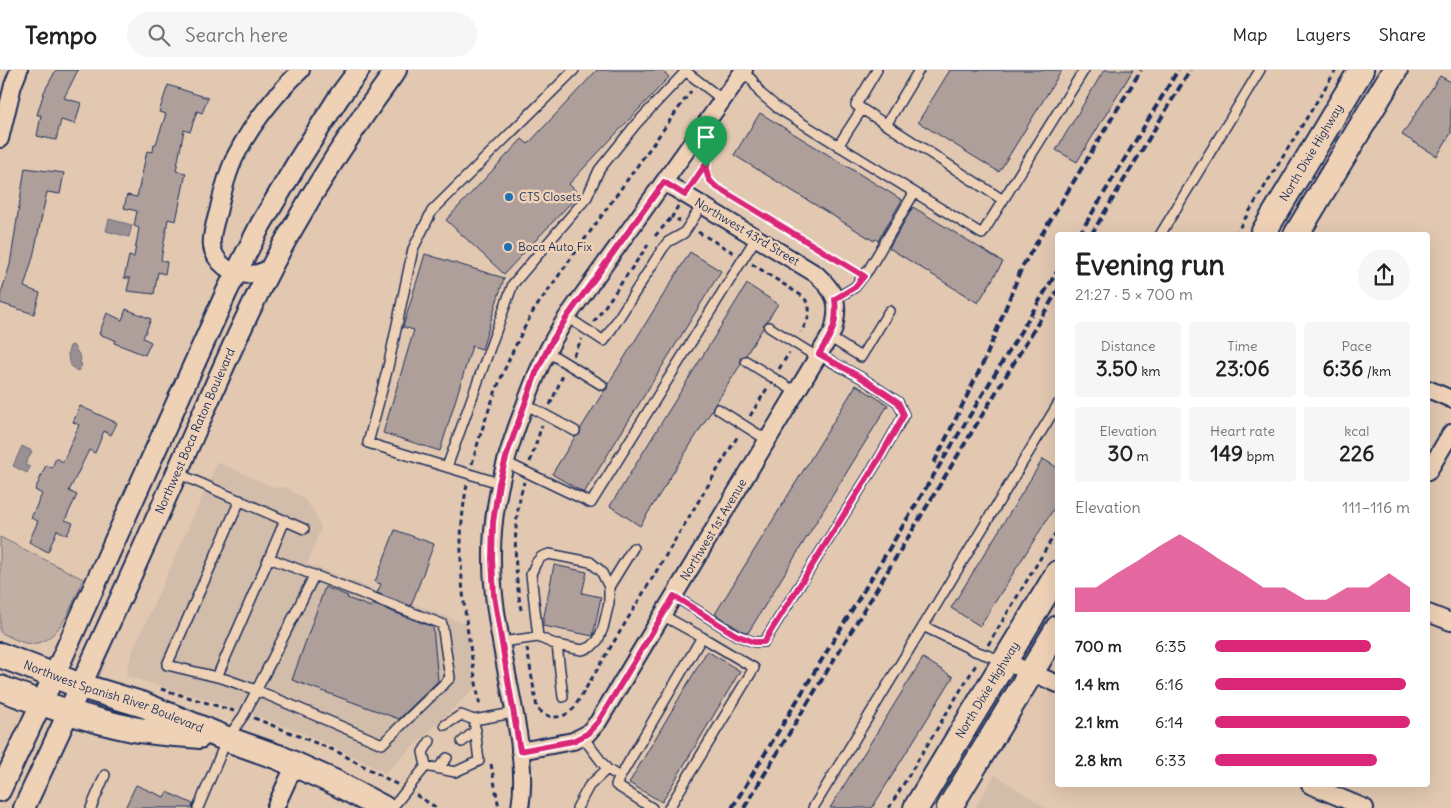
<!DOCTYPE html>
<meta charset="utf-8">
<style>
body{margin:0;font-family:Delius,sans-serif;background:#f6f6f6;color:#222;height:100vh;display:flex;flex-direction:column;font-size:19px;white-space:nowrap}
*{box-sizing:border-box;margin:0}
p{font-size:16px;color:#767676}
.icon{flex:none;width:28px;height:28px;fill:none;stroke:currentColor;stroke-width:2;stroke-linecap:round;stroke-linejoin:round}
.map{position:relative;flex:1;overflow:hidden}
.sheet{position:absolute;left:1055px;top:162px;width:375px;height:555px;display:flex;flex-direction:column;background:#fff;border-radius:5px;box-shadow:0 5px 20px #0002}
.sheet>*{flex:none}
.pin{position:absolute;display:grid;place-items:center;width:42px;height:42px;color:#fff;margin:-51px -21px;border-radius:50% 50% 50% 0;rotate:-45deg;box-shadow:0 0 5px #0007}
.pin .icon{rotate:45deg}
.round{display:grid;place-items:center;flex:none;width:52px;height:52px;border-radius:26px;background:#f6f6f6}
.headline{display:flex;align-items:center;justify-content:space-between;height:85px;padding:0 20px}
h1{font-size:28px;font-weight:700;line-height:38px}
.metrics{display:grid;grid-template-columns:repeat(3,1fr);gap:8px;height:85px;padding:5px 20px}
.metrics div{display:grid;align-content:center;border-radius:5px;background:#f6f6f6;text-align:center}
.metrics b{font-size:21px;font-weight:700}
.metrics small{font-size:14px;font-weight:400}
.metrics p{font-size:14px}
.chart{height:140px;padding:10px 20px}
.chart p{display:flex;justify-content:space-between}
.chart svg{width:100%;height:90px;margin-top:5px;fill:#db2777;opacity:.7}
ul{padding:0 20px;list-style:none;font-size:16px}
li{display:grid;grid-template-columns:80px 60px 1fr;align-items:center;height:38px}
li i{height:12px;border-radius:6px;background:#db2777}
header{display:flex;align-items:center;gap:30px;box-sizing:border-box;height:70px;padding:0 25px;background:#fff;border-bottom:1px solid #e0e0e0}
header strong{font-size:24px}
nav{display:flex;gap:28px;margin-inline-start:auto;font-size:18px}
.search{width:350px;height:45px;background:#f6f6f6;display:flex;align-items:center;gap:12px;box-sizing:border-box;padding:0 18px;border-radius:28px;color:#767676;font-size:19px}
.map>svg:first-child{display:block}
.built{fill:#d2bcaa}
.green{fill:#c1afa3;stroke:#6e6f80}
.water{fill:#989092;stroke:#66697d}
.building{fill:#ae9f9b;stroke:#1b2f5e}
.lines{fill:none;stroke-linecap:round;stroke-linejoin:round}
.service-casing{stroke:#1b2f5e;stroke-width:12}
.minor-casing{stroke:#1b2f5e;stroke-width:20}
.tertiary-casing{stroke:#1b2f5e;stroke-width:24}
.secondary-casing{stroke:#1b2f5e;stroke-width:28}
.path{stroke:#1b2f5e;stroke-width:3;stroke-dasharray:5 4;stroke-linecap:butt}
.service{stroke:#efd2b6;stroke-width:9}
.minor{stroke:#efd2b6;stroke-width:16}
.tertiary{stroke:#efd2b6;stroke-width:20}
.secondary{stroke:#efd2b6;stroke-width:24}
.rail{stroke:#1b2f5e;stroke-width:4;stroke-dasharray:8 4;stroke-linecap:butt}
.route-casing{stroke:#fff;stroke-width:10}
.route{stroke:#db2777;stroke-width:6}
.poi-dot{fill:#1f6fb2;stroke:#efd2b6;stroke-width:2}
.labels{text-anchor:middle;stroke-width:5;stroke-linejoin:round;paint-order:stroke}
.street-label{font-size:12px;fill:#1b2f5e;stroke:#efd2b6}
.poi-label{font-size:12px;fill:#1b2f5e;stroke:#efd2b6;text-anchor:start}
</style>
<header>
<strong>Tempo</strong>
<div class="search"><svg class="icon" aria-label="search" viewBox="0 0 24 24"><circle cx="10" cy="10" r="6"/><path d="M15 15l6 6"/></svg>Search here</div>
<nav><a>Map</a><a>Layers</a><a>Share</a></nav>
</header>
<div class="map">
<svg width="1451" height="738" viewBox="0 0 1451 738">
<rect width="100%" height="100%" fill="#e2c8b1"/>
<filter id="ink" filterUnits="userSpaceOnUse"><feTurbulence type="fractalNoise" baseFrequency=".02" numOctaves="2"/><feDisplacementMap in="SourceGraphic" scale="10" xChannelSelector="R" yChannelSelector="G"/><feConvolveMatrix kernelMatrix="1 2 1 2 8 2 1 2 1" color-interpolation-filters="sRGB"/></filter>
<g filter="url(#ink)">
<path class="built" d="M218,392L275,418L285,417L303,428L313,440L321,458L307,494L465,554L475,618L385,703L345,682L291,658L216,632L126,606L131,585Z
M995,705L1046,738H975Z"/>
<path class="green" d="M0,467L83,509C73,532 58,580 25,573C17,571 8,566 0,562Z"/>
<path class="water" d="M109,149L132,155L129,167L106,161Z
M73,275L81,288L80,292L82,295L78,301C68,297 66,285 70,276Z
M22,376L32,381L25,395L30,397L27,403L13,396Z"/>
<path class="building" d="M56,0H78L64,28L81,33L75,54L61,50L56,70L37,66L41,45H37L44,22Z
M597,0H662L669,7L569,114L579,124L504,204L446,150L522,69L528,74Z
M950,0H1062L999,102L918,52Z
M1104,0H1133L1077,92L1056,80Z
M1440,6L1451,12V63L1437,86L1402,65Z
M168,15L208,28L202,43L197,41L190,62L184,60L176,101L186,103L176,151L168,149L161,190L167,192L165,204L158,202L154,224L127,221L130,208H124L129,186L134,187L139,158L134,156L137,141L124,138L127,125L137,127L147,81L153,82L154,74H156L166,44L159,42Z
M760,43L902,130L878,171L875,169L874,171L734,85Z
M25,98L64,103L60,124L47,122L33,187L24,217L40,223L34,244L0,233V226L10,195Z
M913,137L1003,192L978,233L889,178Z
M690,182L721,201L584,423L552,404L575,367L580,364L581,358L604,321L607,319L608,314Z
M425,184L504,208L482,279L472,276L440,381L383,363L414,260L403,257Z
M747,214L778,234L767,251L764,254L763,258L746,285L740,288L741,294L716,333L713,336L712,340L640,456L610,436Z
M126,239L151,249L143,268L151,272L145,285L114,273L115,270L99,264L107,243L122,250Z
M856,315L888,335L748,563L740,560L715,544Z
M80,336L117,353L111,365L104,361L95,383L89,380L69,421L77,425L65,450L73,453L67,465L57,460L48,482L29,472L38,451L31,448L42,424L35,420L46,395L52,398L56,388L63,392L79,355L73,352Z
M1043,389L1058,398V432L980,556L951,538Z
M395,460L434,474L411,536L377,523L381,514L375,512Z
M554,495L587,502L582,523L601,527L593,566L543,556V551Z
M325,517L348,526L347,528L371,537L372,534L433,557L438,611L399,649L292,610Z
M707,581L740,601L662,732L629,713Z
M923,588L953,607L872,738H830Z
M136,715L164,727L167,722L193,734L192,738H125Z"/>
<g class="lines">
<g class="service-casing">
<path id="service" d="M684,0L723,30
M743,2L752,10L760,23L779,39L982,164L1084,0
M862,39L856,35L877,0
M886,55L919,0
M838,76L862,39L1003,130
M1160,165L1260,0
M835,229L855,217L869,199L914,123
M567,247L604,271L663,178L668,172L684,163L702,135
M769,257L817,287
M829,267L861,287L889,241
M546,281L602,315
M746,291L796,322
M525,334L575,361
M718,339L767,370
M505,392L591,433L756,168
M447,397L513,214L587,127L599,100L636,54L686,1
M177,403L304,459
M499,413L368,373L388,297L413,179L432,141L574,0
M240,430L167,595L225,609L256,620L382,674L450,608L442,554L269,488L285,450
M609,517L633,478
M674,526L736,565L754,572H764L879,389L904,345L898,332L862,308L819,285
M923,556L975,581L1004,591
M501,572L538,567L557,575L582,580L591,577L598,570L603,558L609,533V517L601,501L590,492L549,484L541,487L536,493L531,504L538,567
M557,575L563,627
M217,607L269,488
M445,655L461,645L474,650
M582,666L607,699L620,707L702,567L662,545
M462,672L476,660
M426,696L423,682L430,671
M438,698L447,688
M620,707L616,715L652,738
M91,738L105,705
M198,738L227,669L244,645L314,506
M392,738L426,696L455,702L479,691L474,650L513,643
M577,738L589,716L607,699
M669,738L754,598L702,567
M813,738L1058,334"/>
</g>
<g class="minor-casing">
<g id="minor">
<path d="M0,69L13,15L19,0"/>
<path d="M271,198C255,205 240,209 225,197C205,181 212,163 218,142C222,124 227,104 235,87C251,55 275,25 301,0"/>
<path d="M1428,319L1451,329"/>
<path d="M1428,402L1451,363"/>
<path d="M1428,543L1451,552"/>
<path d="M1004,591L1058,614"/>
<path id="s1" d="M520,681L573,671L587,664L598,652L833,261C840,234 837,223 816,204L664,112"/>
<path d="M1310,715L1365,738"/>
<path d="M275,738L295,694"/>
<path d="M520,738C528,691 512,634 504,588C498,555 492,523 492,490C491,439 504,390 522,343C535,307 546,279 567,247L744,0"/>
</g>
</g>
<g class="tertiary-casing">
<g id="tertiary">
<path d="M0,721L54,606L227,221L261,154L299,90L339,27L359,0"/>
<path id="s2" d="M24,738C74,631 123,524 171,416C208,333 243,247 287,168C320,109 356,54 396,0"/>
</g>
</g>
<g class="secondary-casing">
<g id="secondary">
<path id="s3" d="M1262,165L1361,0"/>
<path d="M1296,165L1395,0"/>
<path id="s4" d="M0,585L81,616L144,635L227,669L278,687L336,713L383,738"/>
<path d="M0,618C43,634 88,650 133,659C155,663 177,664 199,666"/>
<path id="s5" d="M916,738L1058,503"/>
<path d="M949,738L1058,558"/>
</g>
</g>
<path class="path" d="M694,112L708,91C705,102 707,109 715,116L855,200
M678,136L672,147L680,151
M698,162L734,183
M1235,165L1336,0
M655,166L672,147
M752,194L802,226C815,238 808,250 801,262
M594,252L648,175
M573,286L582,269
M779,299L789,283
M550,335L563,305
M750,346L768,317
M530,392L542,355
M472,394C486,341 507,288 534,240L691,21
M467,415C452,490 468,562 480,637
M521,540C514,499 512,453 524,412
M988,575L1058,459
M527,578L537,638C548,650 563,650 574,638L739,364
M161,619L234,641
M254,648L336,681L398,715
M491,694L499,738
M416,725L437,738
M889,738L977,593"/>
<use href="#service" class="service"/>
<use href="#minor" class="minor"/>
<use href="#tertiary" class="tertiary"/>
<use href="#secondary" class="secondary"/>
<path class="rail" d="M1079,165L1178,0
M1091,165L1190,0
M934,393L986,287L1022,197L1141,0
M732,738L1058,200
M744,738L1058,220"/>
</g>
</g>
<g class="lines" filter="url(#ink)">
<g class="route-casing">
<path id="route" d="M708,91C705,102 707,109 715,116L864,206L855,217L835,229C838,255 832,263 819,284L862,308L898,332L904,345L879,389L764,572H754L736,565L674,526L598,652L587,664L573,671L520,681L494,526L492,489L493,452L499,413L508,381L536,303L550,274L567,247L664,112L685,125Z"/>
</g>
<use href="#route" class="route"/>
</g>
<g class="poi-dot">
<circle cx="509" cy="127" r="5"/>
<circle cx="508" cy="177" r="5"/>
</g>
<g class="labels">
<g class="street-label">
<text dy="4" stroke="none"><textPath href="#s3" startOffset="96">North Dixie Highway</textPath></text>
<text transform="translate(747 162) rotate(31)" y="4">Northwest 43rd Street</text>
<text dy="4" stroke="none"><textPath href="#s2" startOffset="414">Northwest Boca Raton Boulevard</textPath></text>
<text dy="4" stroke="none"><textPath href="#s1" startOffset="310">Northwest 1st Avenue</textPath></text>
<text dy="4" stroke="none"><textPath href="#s5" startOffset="138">North Dixie Highway</textPath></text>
<text dy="4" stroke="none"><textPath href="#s4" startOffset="121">Northwest Spanish River Boulevard</textPath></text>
</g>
<g class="poi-label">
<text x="519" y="131">CTS Closets</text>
<text x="518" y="181">Boca Auto Fix</text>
</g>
</g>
</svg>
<div class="pin" style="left:706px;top:97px;background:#1e9e55"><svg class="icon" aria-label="arrive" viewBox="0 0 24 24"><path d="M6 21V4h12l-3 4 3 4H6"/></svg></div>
<section class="sheet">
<div class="headline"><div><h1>Evening run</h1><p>21:27 · 5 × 700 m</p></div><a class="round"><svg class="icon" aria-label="share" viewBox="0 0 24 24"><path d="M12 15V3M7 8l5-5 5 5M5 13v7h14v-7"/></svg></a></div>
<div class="metrics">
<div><p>Distance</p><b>3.50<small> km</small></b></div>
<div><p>Time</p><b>23:06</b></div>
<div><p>Pace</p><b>6:36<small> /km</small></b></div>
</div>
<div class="metrics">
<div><p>Elevation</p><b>30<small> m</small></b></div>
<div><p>Heart rate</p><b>149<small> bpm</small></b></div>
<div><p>kcal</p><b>226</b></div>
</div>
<div class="chart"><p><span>Elevation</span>111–116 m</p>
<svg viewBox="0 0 160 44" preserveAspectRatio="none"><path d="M0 44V32L10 32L20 25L30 19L40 12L50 6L60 12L70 19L80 25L90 32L100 32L110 38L120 38L130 32L140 32L150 25L160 32V44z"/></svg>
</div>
<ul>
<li><b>700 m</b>6:35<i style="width:80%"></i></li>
<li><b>1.4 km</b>6:16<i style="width:98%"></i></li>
<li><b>2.1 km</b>6:14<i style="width:100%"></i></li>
<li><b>2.8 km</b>6:33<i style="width:83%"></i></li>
</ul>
</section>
</div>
